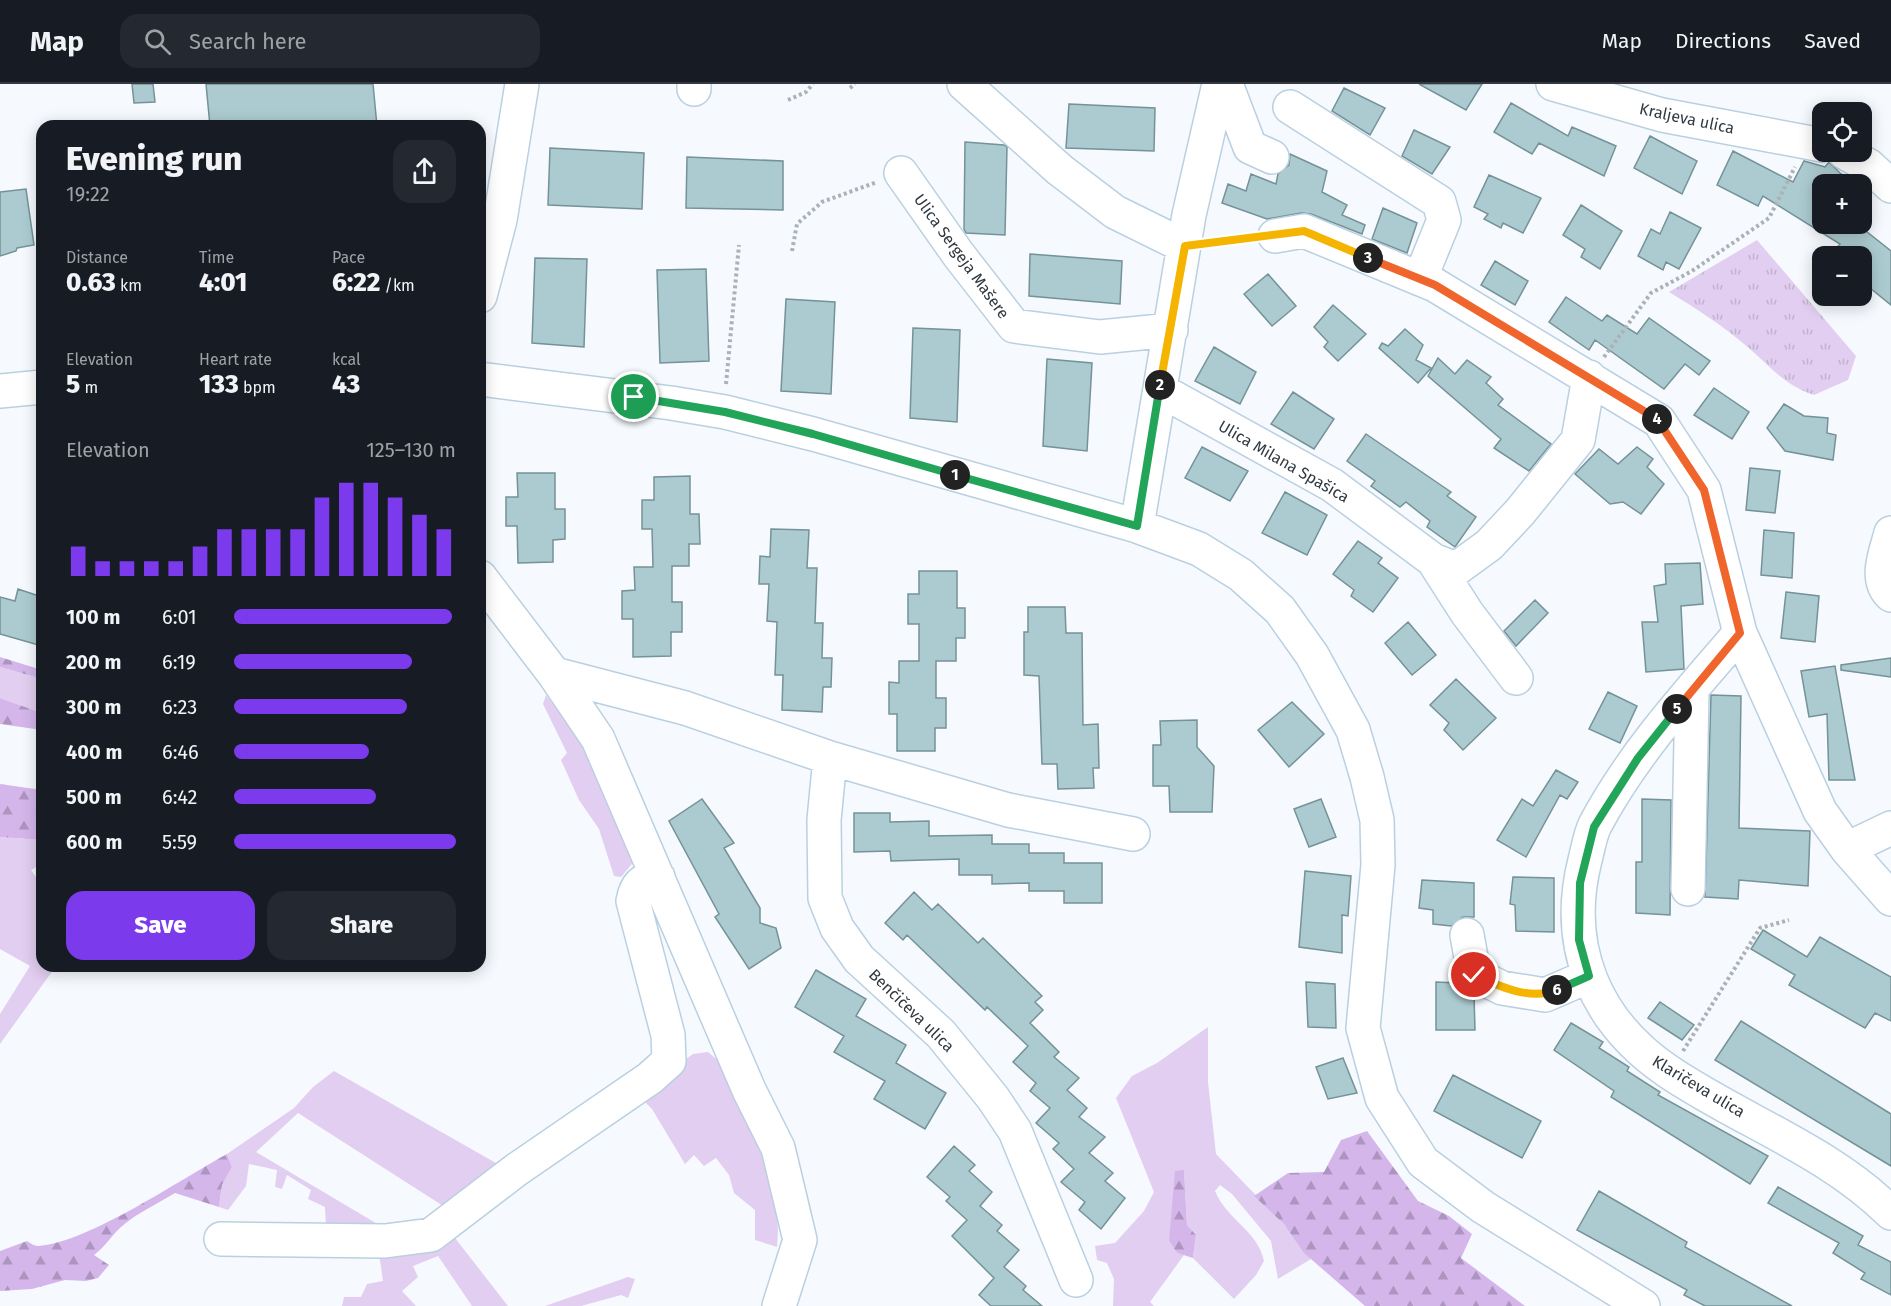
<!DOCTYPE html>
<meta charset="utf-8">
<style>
body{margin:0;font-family:"Fira Sans",sans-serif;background:#242831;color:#f1f3f6;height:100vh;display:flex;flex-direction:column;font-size:22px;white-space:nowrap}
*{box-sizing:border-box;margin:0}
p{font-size:20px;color:#9ea1a6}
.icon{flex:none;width:33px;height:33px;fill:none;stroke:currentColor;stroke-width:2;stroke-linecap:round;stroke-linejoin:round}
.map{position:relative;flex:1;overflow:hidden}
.panel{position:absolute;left:36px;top:36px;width:450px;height:852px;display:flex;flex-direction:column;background:#171b24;border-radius:18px;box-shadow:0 3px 15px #0003}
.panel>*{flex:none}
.controls{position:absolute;left:1812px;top:18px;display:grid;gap:12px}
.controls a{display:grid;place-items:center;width:60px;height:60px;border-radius:12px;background:#171b24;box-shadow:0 3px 15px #0003;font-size:30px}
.pin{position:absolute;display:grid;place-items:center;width:51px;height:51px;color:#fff;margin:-26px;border:3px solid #fff;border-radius:50%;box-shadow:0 2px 6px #0007}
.km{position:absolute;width:30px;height:30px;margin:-15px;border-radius:50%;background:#222;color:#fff;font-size:16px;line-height:30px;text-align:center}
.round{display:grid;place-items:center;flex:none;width:63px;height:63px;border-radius:18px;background:#242831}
.overview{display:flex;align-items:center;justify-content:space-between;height:102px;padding:0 30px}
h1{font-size:33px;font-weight:800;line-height:45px}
.figures{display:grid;grid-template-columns:repeat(3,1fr);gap:9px;height:102px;padding:6px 30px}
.figures div{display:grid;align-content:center}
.figures b{font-size:26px;font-weight:800}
.figures small{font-size:16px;font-weight:400}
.figures p{font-size:16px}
.chart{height:168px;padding:12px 30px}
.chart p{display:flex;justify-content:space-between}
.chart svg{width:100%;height:108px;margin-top:6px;stroke:#7c3aed;stroke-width:6}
.action{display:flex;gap:12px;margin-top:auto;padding:12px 30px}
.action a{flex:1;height:69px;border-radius:18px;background:#7c3aed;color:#fff;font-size:24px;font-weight:800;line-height:69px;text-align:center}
.action a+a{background:#242831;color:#f1f3f6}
ul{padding:0 30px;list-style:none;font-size:20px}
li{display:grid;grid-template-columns:96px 72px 1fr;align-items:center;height:45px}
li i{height:15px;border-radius:8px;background:#7c3aed}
header{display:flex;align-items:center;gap:36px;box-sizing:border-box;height:84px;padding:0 30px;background:#171b24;border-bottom:2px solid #363941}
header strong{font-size:28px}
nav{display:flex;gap:33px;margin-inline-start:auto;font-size:21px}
.search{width:420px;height:54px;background:#242831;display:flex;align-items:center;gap:15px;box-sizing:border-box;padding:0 21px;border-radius:18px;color:#9ea1a6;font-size:22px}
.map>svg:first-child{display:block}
.green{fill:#e2cef0}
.forest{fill:url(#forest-firs)}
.park{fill:url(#park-tufts)}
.building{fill:#accbd0;stroke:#749297;stroke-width:1.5}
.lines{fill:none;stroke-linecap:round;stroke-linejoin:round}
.minor-casing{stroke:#bad0e1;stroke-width:36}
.path{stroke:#abb1b6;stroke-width:4;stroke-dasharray:3 3;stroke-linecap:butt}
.minor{stroke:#fff;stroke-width:33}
.split-1-casing{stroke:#fff;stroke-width:12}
.split-2-casing{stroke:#fff;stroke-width:12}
.split-3-casing{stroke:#fff;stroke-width:12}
.split-4-casing{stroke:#fff;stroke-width:12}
.split-5-casing{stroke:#fff;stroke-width:12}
.split-6-casing{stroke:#fff;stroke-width:12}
.split-7-casing{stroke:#fff;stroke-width:12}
.split-1{stroke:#22a559;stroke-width:8}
.split-2{stroke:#22a559;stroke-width:8}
.split-3{stroke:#f5b400;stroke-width:8}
.split-4{stroke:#f0652b;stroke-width:8}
.split-5{stroke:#f0652b;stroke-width:8}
.split-6{stroke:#22a559;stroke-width:8}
.split-7{stroke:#f5b400;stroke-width:8}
.labels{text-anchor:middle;stroke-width:6;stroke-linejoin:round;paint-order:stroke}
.street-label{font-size:16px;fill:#303940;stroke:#fff}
</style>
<header>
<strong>Map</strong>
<div class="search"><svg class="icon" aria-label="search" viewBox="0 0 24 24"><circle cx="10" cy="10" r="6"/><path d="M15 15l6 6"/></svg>Search here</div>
<nav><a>Map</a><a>Directions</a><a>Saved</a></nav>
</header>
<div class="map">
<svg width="1891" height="1222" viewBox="0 0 1891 1222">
<defs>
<pattern id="forest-firs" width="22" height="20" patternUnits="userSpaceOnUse" patternTransform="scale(1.5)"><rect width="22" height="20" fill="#d5b6eb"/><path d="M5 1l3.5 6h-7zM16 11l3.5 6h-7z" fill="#ad95c0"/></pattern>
<pattern id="park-tufts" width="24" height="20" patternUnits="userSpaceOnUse" patternTransform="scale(1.5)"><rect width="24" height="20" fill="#e2cef0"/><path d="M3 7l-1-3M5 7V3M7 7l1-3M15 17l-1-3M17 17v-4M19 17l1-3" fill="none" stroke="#c2b2cf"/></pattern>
</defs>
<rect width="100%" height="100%" fill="#f6fafe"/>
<path class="green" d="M0,583L42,595V629L0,614Z
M546,611L600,682L636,775L621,793L614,792L599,745L579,716L561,676L567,669L543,620Z
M0,753L42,756V780L31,786L36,793L42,791V882H56L0,960V930L30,882L0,865Z
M1208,943V998L1216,1070L1284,1140L1311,1175L1278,1195L1271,1157L1232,1110L1220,1101L1215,1107C1226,1135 1258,1147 1264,1177L1256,1191L1234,1215L1193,1174L1196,1151L1187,1141L1184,1087L1169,1157L1177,1169L1184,1171L1150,1218L1154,1222H1113L1114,1195L1107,1179L1097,1176L1095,1162L1115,1159L1144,1127L1154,1108L1116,1014L1132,992L1157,979Z
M708,968L721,979C748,1038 784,1096 777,1163L755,1156V1126L734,1109L729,1091L716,1074L704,1082L694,1071L685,1080L652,1025L637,1010L693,970Z
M334,987L503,1083L451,1127L298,1029L256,1068L396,1151L326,1143L325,1123L308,1115L311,1106L287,1091L282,1105L275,1103L277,1086L249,1080L246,1102L228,1126L219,1123L222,1101L232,1083L227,1070L294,1024L313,1003Z
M448,1145L508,1222H472L438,1172L413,1182L418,1193L402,1207L416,1222H342L344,1213H361L367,1200L383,1197L378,1162Z
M628,1193L635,1195L628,1214L621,1211L581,1222H545Z"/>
<path class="forest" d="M0,573L42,586V595L0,583Z
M0,614L42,629V646L0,640Z
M0,700L42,706V756L0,753Z
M1367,1047L1418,1117L1449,1132L1472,1150L1461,1174L1525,1222H1365L1304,1169L1284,1140L1254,1112L1288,1089L1324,1088L1341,1056Z
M227,1070L232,1083L222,1101L219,1123L175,1109C157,1120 137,1129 121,1143C111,1152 105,1163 94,1171L109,1181L98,1194L86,1197L65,1196L32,1205L0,1207V1167L27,1157C31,1160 35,1162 39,1162C91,1157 179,1096 227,1070Z
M1184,1086L1187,1141L1196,1151L1193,1174L1177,1169L1169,1157L1175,1087Z"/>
<path class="park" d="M1757,156L1856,272L1848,296L1814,311C1785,302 1772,284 1750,265C1725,243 1697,225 1669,208Z"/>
<path class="building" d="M132,0H153L155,18L134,19Z
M206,0H373L377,42H210Z
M1419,0H1482L1466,26Z
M1344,4L1385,24L1370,51L1332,27Z
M1511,19L1568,52L1572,43L1616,62L1604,92L1539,59L1532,70L1494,48Z
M1069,20L1155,24L1154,67L1066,64Z
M1414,46L1450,63L1432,90L1402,72Z
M1650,52L1697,77L1682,110L1634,84Z
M965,58L1004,61L1007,63L1005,151L966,149L964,145Z
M550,64L644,69L642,125L548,121Z
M1733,67L1793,98L1804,77L1825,83L1829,78L1841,90L1861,100H1822V140H1857L1891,167V221L1865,200L1870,194L1862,188V172H1830L1840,160L1763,112L1758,122L1717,101Z
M1290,70L1327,87L1322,108L1347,121L1342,131L1365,141L1362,150L1311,130L1301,129L1267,135L1222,119L1228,100L1246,107L1251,90L1276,100L1278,90L1289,81Z
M687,73L783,77V126L686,124Z
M1489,91L1541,114L1523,149L1503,139L1501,144L1484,135L1488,130L1474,123Z
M26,105L34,161L17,164L16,167L0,172V108Z
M1581,121L1622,147L1600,185L1581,173L1585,165L1563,151Z
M1383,124L1417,139L1407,169L1372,155Z
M1670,128L1701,144L1679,185L1666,178L1663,186L1638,172L1651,145L1660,150Z
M1030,170L1122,177L1120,220L1029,212Z
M535,174L587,175L584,263L532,259Z
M1495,177L1528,197L1515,221L1481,201Z
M706,185L709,277L660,279L657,186Z
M1268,190L1296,222L1272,242L1244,210Z
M1566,213L1602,237L1607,231L1637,250L1649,234L1710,277L1699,291L1685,280L1664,305L1595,256L1589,266L1549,238Z
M786,215L835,218L831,310L781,307Z
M1333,221L1366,250L1338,277L1324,263L1328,258L1314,243Z
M913,244L960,246L957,338L910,334Z
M1405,245L1423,261L1416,276L1431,284L1418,299L1379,264L1382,259L1388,262Z
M1214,263L1256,288L1240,320L1195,297Z
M1438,274L1455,290L1467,276L1491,293L1486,299L1503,315L1498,321L1551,360L1529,387L1494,364L1501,355L1428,292Z
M1047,275L1092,279L1087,367L1043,362Z
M1714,304L1749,328L1732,355L1694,331Z
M1293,308L1334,335L1314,365L1271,340Z
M1784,320L1804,332L1828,334L1827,349L1836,351L1833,376L1785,367L1767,344Z
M1366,350L1451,408L1447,412L1476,433L1455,463L1427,443L1430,437L1406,418L1400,423L1371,402L1375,397L1347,377Z
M1202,363L1248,387L1230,417L1185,394Z
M1637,363L1653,375L1647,383L1664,400L1641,430L1623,418L1610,420L1575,390L1599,365L1618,380Z
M1750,384L1780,387L1775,429L1746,426Z
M517,389H555V425H565V455L553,456V478L518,479L517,442H506V413H518Z
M690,392V430H699L700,460H689V482H672V518H682V548H671V572L633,573V535H622V507L635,506L634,483H653L652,445H642V416H654V393Z
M1285,408L1327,431L1307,471L1262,449Z
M771,445L809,446L807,484H817L815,539H823L822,574H832L831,603H823L822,628L782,626L783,591H775L777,538L767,537L769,500H759L760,472L770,473Z
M1764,446L1794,449L1792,494L1761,491Z
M1358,457L1382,474L1378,479L1398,494L1373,528L1351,512L1354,506L1333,490Z
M1700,479L1703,520L1681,522L1684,585L1646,588L1642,538H1658L1654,502L1666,500L1665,480Z
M919,487H957V524H965V554H956V577H936V614H946V644H935V667H897V630H889V598L899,599V577H919V540H908V510H919Z
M18,505L42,513V562L0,550V513L15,517Z
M1786,508L1819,512L1815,558L1781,554Z
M1535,516L1548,529L1516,562L1504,547Z
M1028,523H1065L1066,549H1082L1083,641L1098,640L1099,684H1093L1094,704L1058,705L1057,680H1042L1039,592L1024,591V548H1028Z
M1408,538L1436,571L1412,591L1385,559Z
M1891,574V593L1841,586V581Z
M1835,582L1836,588L1855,696H1829L1827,630L1809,633L1801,587Z
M1456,595L1496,634L1463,666L1444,646L1449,639L1430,621Z
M1608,608L1637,622L1620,659L1589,645Z
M1711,611L1741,612L1739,744L1810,747L1808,802L1739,796L1738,815L1705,813Z
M1292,618L1324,650L1289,683L1258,646Z
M1197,636V663L1214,682L1212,728H1170L1169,702H1153V661H1161L1160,637Z
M1556,686L1578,698L1567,715L1560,711L1526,773L1497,756L1522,715L1533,722Z
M702,715L734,759L724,764L760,824V839L776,844L781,864L749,885L715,833L719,830L669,737Z
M1321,715L1336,753L1309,763L1294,725Z
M1642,715L1671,716L1670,831L1636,829V778H1642Z
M854,729H890V738L929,737V752L992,751V760H1029V769H1064V779H1102V819H1064V807H1029V799L992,800V791H959V775L891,777L890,767L854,768Z
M1305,787L1351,792L1348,832L1342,831V869L1299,863Z
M1513,793L1554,794V848L1516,847L1515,821L1510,820Z
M1422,796L1474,799V833H1463L1451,842L1433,840V826L1419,824Z
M914,808L932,826L938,820L978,859L983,854L1042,912L1035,918L1043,926L1030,939L1059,968L1054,973L1079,994L1067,1006L1087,1024L1079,1033L1105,1053L1089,1069L1113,1089L1105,1097L1125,1114L1101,1145L1079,1126L1085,1118L1061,1098L1074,1085L1053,1065L1059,1059L1036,1039L1050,1024L1030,1007L1036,999L1013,978L1028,962L987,923L985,926L907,851L903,856L885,839Z
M1763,846L1807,873L1820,853L1891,893V937L1875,929L1865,944L1789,901L1795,891L1751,865Z
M816,886L866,915L856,932L906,961L896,979L946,1009L925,1045L874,1015L885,997L834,968L844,952L795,923Z
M1306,898L1335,900L1336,944L1308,943Z
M1436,898L1458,899L1474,911L1475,946H1436Z
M1660,918L1694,941L1682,956L1648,934Z
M1741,937L1891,1030V1082L1715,976Z
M1571,939L1603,958L1599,964L1629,983L1627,987L1660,1008L1658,1011L1768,1072L1750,1100L1611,1013L1614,1007L1554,966Z
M1343,974L1357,1009L1328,1015L1316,983Z
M1453,991L1541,1037L1522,1074L1434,1027Z
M954,1062L975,1081L969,1087L992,1108L980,1122L1002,1141L997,1147L1019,1166L1004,1183L1026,1202L1023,1206L1042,1222H991L979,1211L994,1194L952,1152L967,1136L946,1117L950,1113L927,1093Z
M1778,1103L1863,1152L1858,1161L1891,1178V1211L1861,1195L1865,1189L1833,1169L1839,1159L1768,1119Z
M1599,1107L1687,1158L1685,1163L1792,1222H1705L1684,1211L1687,1206L1577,1146Z"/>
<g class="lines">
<g class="minor-casing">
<path id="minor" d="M964,0L1060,86L1115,128L1184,162
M1226,0L1250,63L1272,73
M1553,0L1662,31L1822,61
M694,5V0
M1290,23L1439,118L1444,136L1420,195
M1844,68L1869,82L1891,102
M901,89L958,170L1014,242L1100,253L1171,246
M1275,152L1304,147L1435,201L1659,337L1704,406L1740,549L1820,727L1847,765L1891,815
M480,212L500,136L522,0
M480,295L671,319L725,328L813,350L1137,442L1199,465L1241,491L1280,526L1312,571L1353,646L1367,693L1377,736L1378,781L1363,944L1382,1014L1423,1078L1483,1123L1643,1222
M1160,306L1332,401L1433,476L1467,529L1516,594
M0,307L42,303
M1137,442L1189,131L1219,0
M1891,449C1886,468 1874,495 1891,511
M1433,476L1456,485L1489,461L1520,428L1578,356L1589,293
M480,493L554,590L598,655L749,1006L778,1064L800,1156L779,1222
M1740,549C1688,609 1632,671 1595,741C1590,751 1588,765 1585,776C1563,863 1595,938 1669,988C1742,1037 1827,1066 1891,1129
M554,590L685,624L830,674L1008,726L1133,750
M830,674L824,736L825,814L837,844L859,875L941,950L993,1014L1015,1047L1076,1196
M1847,765L1891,744
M1688,805L1692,607
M1467,851L1474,890L1502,904L1545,911L1589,892
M221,1155L385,1157L431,1151L516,1086L650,994L669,977L668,951L633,817C636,801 642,795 658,793"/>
</g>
<path class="path" d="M850,4L855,0
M788,16L806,8L813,0
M1210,159L1250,154
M792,167L797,140L822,118L877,98
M1604,273L1651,209L1692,187L1769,134L1795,83
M726,300L739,161
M1683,967L1760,844L1789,836"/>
<use href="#minor" class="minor"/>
</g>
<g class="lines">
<g class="split-1-casing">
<path id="split-1" d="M634,313L725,328L813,350L955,391"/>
</g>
<g class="split-2-casing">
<path id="split-2" d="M955,391L1137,442L1160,301"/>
</g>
<g class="split-3-casing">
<path id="split-3" d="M1160,301L1185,162L1304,147L1368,174"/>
</g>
<g class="split-4-casing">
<path id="split-4" d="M1368,174L1435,201L1657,335"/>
</g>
<g class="split-5-casing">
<path id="split-5" d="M1657,335L1704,406L1740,549L1677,625"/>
</g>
<g class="split-6-casing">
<path id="split-6" d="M1557,906L1589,892L1579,856L1580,799L1594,743L1638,674L1677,625"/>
</g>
<g class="split-7-casing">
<path id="split-7" d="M1474,891C1499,902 1530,917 1557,906"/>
</g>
<use href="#split-1" class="split-1"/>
<use href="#split-2" class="split-2"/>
<use href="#split-3" class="split-3"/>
<use href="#split-4" class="split-4"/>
<use href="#split-5" class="split-5"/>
<use href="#split-6" class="split-6"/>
<use href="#split-7" class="split-7"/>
</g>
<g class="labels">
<g class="street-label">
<text transform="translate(1687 34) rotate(12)" y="6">Kraljeva ulica</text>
<text transform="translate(962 172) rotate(54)" y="6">Ulica Sergeja Mašere</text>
<text transform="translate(1284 377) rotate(30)" y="6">Ulica Milana Spašica</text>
<text transform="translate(912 926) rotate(44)" y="6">Benčičeva ulica</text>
<text transform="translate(1699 1002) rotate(31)" y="6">Klaričeva ulica</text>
</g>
</g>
</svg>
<div class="controls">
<a><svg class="icon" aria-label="locate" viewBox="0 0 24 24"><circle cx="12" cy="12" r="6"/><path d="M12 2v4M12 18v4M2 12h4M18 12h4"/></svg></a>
<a>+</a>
<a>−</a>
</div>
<div class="pin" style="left:634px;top:313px;background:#1e9e55"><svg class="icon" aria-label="arrive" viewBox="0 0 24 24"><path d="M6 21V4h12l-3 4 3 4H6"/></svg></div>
<div class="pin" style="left:1474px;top:891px;background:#d93025"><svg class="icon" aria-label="check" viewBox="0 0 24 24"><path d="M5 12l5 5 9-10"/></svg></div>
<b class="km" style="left:955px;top:391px">1</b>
<b class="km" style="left:1160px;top:301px">2</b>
<b class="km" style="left:1368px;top:174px">3</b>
<b class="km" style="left:1657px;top:335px">4</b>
<b class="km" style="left:1677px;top:625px">5</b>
<b class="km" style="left:1557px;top:906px">6</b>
<section class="panel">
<div class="overview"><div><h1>Evening run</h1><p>19:22</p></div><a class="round"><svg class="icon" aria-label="share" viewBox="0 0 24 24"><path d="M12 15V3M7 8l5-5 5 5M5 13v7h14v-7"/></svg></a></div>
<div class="figures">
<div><p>Distance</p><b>0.63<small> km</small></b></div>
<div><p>Time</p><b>4:01</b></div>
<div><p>Pace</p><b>6:22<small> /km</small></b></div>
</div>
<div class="figures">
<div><p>Elevation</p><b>5<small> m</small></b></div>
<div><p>Heart rate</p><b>133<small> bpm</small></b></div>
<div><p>kcal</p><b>43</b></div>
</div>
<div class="chart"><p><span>Elevation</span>125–130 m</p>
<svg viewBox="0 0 160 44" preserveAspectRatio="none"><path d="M5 44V32M15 44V38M25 44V38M35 44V38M45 44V38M55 44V32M65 44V25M75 44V25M85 44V25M95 44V25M105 44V12M115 44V6M125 44V6M135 44V12M145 44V19M155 44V25"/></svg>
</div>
<ul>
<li><b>100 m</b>6:01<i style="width:98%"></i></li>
<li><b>200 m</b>6:19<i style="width:80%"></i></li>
<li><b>300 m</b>6:23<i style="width:78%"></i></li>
<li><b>400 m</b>6:46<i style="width:61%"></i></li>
<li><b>500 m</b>6:42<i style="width:64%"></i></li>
<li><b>600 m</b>5:59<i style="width:100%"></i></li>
</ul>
<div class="action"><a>Save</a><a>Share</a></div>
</section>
</div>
